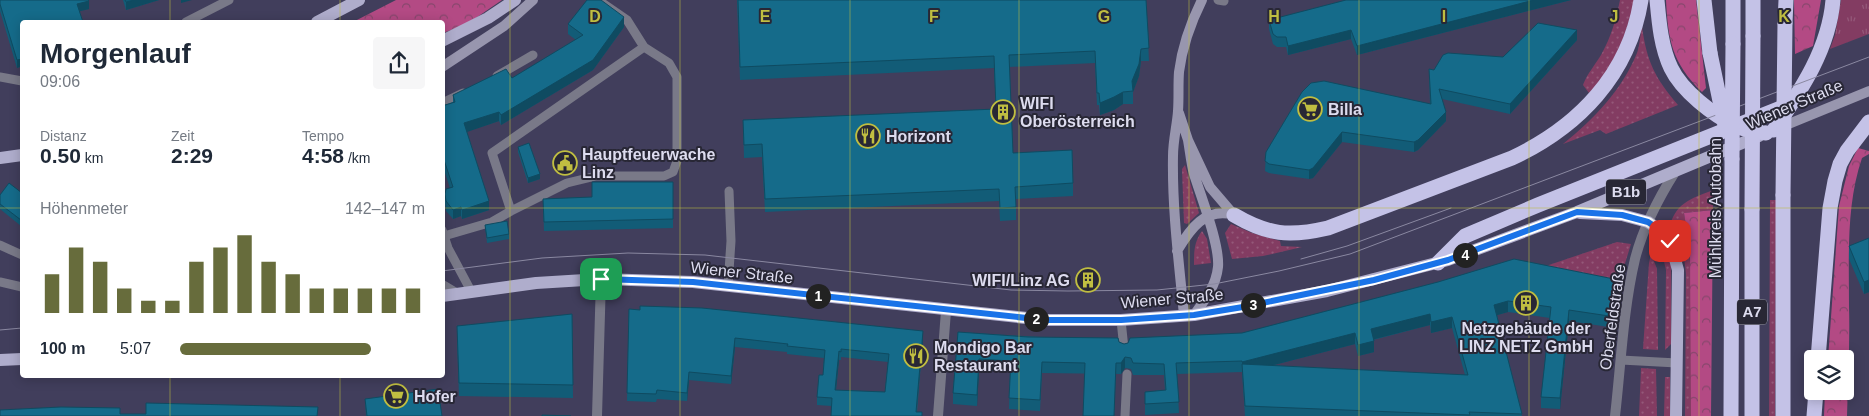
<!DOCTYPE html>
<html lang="de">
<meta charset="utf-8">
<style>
body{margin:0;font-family:Arial,sans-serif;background:#f6f6f7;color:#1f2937;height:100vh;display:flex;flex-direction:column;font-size:19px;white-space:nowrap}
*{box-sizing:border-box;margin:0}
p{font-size:16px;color:#747a83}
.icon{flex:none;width:28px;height:28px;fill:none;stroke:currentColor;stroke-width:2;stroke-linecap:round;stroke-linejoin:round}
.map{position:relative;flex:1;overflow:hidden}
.sheet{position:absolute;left:20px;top:20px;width:425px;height:358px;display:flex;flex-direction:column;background:#fff;border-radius:5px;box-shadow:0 2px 12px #0003}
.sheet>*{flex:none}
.tools{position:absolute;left:1804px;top:350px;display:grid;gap:10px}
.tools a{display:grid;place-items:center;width:50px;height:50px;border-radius:5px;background:#fff;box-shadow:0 2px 12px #0003;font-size:25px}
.pin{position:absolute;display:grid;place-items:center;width:42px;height:42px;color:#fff;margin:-21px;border-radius:10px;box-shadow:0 2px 8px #0006}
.km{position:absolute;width:25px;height:25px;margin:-12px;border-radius:50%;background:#222;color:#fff;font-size:14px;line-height:25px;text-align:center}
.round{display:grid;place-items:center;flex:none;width:52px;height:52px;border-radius:5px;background:#f6f6f7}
.summary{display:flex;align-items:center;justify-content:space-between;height:85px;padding:0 20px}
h1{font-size:28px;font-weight:700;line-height:38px}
.figures{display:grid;grid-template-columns:repeat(3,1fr);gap:8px;height:85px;padding:5px 20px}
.figures div{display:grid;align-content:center}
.figures b{font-size:21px;font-weight:700}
.figures small{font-size:14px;font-weight:400}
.figures p{font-size:14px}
.chart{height:140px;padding:10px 20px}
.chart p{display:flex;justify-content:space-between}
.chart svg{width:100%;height:90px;margin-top:5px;stroke:#676c3c;stroke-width:6}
ul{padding:0 20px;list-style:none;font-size:16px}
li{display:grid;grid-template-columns:80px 60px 1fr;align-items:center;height:38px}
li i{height:12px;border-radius:6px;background:#676c3c}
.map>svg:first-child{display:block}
.grass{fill:url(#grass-dots)}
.forest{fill:url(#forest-crowns)}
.park{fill:url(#park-tufts)}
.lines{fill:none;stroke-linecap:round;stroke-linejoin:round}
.lane{stroke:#797988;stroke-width:9}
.street{stroke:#797988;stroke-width:10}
.secondary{stroke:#9896ae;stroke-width:10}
.primary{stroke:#afadcc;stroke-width:12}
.highway{stroke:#c4c2e7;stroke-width:15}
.tram{stroke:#8a88a1;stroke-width:1}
.highway-bridge{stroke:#c4c2e7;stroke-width:15}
.wall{fill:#125c77;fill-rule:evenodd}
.shaded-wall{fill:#0f4b61}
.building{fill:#156b8a;stroke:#0f4b61;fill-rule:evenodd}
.route-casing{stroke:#fff;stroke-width:10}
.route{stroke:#1a73e8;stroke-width:6}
.grid{fill:none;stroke:#c0be41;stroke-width:1;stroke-opacity:0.55}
.labels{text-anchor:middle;stroke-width:4;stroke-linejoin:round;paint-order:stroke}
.shield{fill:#282735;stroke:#a7a6b7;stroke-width:1}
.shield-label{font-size:15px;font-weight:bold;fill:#dddcef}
.poi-label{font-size:16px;font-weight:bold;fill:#dddcef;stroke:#282735;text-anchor:start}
.street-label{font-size:16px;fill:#dddcef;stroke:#282735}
.grid-label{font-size:16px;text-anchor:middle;font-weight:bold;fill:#c0be41;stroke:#282735;stroke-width:4;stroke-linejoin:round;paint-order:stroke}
</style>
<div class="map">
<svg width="1869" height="416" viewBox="0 0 1869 416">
<defs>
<pattern id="grass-dots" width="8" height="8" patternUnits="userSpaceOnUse" patternTransform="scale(1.25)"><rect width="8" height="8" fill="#833c62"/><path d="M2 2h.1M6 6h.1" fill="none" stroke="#945879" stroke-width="1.8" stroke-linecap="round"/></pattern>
<pattern id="forest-crowns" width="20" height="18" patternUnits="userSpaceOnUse" patternTransform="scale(1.25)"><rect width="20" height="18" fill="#b34a84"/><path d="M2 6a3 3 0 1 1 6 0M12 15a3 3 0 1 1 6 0" fill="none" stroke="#86476c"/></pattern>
<pattern id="park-tufts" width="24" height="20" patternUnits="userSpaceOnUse" patternTransform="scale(1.25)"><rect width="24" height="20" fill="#833c62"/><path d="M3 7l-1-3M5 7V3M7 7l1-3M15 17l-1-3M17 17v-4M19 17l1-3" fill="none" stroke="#945879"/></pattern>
</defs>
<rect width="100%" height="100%" fill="#413e5c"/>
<path class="grass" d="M1620,0H1635C1626,32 1616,71 1589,93L1583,85C1587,74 1595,65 1601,55C1611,37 1616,20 1620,0Z
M1642,27C1647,62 1655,78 1678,105L1606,134L1600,130L1563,144C1594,119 1622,90 1637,53C1640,45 1640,35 1642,27Z
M1185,165L1199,213L1187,224L1184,223L1182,169Z
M1713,190V210L1684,213C1696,279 1691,349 1691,416H1685L1686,274C1684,254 1682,245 1669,229C1675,203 1690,199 1713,190Z
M1770,200H1776L1775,416H1769Z
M1231,224L1252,233L1280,241L1281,246L1302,247L1263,256L1232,259L1225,233Z
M1202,231L1207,239L1211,263L1194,265C1194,252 1194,242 1202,231Z
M1617,242L1631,244L1619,283L1548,270L1543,267Z
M1664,245L1671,263V344L1665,350L1666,270L1661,249Z
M1651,253L1657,269L1658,350L1643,349L1649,263Z
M1641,368L1656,369L1657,416H1639Z
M1665,377H1670V416H1664Z"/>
<path class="forest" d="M396,0H502L467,24L443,33L442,22H353Z
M1666,0H1696L1706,88L1702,92C1672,63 1668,40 1666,0Z
M1794,0H1821L1813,46L1795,54Z
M1858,148L1869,151V154L1862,158C1846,205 1849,257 1849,306C1850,342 1848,379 1847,416H1824L1825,391H1845V359H1828L1839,206L1849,166Z
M1713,210L1711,416H1691L1690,251L1684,213Z"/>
<path class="park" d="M1841,0H1869V34L1830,49L1835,35Z"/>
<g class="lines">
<path class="lane" d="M1218,0L1224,1
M186,22L229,0
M497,76L533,55
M0,77L22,81
M442,103L463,93
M511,211L567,183L596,176H664L673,172L677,161V77L669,63L644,47L627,20L598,0
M442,230L448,248L471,291
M444,236L492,222L511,211L492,153L644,47
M0,245L22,255
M0,282L22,287
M442,284L457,293
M728,286L731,241L729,191
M1121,320L1124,349
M1621,360L1677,363
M1125,416L1127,374"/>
<path class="street" d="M597,416L601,279
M938,416L946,311
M1615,416C1621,364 1623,310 1635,259C1643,228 1658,199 1675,172"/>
<path class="secondary" d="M442,67L504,26L533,0
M1179,113L1188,140L1210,187L1234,215
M1779,128L1869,91
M1188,140C1190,151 1191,163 1194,174C1201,197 1220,245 1218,267C1216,286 1205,300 1194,315
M1177,251C1190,229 1205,207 1234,215
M1184,315C1179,263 1172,209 1173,156C1173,140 1177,126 1178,111C1179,98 1178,85 1179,72C1182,48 1191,22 1202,0"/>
<path class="primary" d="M317,22L359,0
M442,41L488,18L515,0
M0,158L22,155
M1580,213L1622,215L1648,222L1665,234L1670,241L1678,270L1676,416
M442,296L536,283L601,279L693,282L1045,320H1121L1194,315L1327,291L1448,260L1577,212L1759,136
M0,360L22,359"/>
<path class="highway" d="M1657,0C1659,22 1661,47 1671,68C1682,91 1713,115 1736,126C1746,130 1756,132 1766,133
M1704,0L1710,53
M1785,23L1786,0
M1753,36V0
M1733,44V0
M1774,130C1801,90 1829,49 1833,0
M1234,215C1268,235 1289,237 1328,228L1512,158C1578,127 1629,75 1641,0
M1438,263L1465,236L1538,205L1786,106L1796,97
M1818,359L1830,208L1835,181L1840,164L1847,151L1869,122
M1731,416L1732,159
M1752,416V209
M1783,416V195
M1814,416L1816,391"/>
<path class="tram" d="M1301,259L1347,246L1451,208
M442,271L542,258L628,253L705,255L1011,290L1068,291L1157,290L1214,284L1279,271L1350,254L1869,57
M0,330L22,328"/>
<path class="highway-bridge" d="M1710,53L1726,130
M1732,159L1733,44
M1783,195L1785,23
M1752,209L1753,36"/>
</g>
<path class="wall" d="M0,0L89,9L22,22V66L17,68L0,11Z
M123,0H159L126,10Z
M737,0H1146L1149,61H1141L1139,76L1133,92V104H1123L1114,110L1100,115L1099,105H1097L1095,63L1009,67L1013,153L1073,183V196L1016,199V220L1000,221L999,201L765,212L762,157L744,158L743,120L996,109L994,68L740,80Z
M1571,0L1357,55L1351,39L1288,55L1286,47H1277L1273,44L1269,29V20Z
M568,24L624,27L593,70L506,122L501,125L499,121L466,132L489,210L462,219L461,216L453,219L446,211L445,203V194L450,188L442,164V106L453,102V95L512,78L576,40L568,34Z
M1577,40L1510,114L1442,99L1446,121L1418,150L1414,152L1342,142L1313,178L1309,179L1269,173L1265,171L1266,152L1430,104L1429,69L1434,70L1503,57Z
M518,147L540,179L528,183L518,152Z
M673,182V228L544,231L543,199L592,197Z
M22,193V224L21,226L0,209V195Z
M485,225L509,234V239L487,243Z
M1869,238V292L1864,294L1849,259V246Z
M1438,282L1614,290L1609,327L1569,321L1560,409L1541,408V397L1550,318L1508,312L1497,315L1522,416H1245L1242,372L1177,374L1179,413L1145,415V392L1165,390L1164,375H1133L1131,369L1125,368L1121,374L1042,373L1040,411L1009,409L1010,372L979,370L977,406L953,404V393L958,332L1119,342L1124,344L1242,333ZM1430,325L1431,333L1452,328L1465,375L1270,366L1355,344L1358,356L1374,352L1373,340Z
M629,309L923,339L917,412L817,405V397L823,375L824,358L787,354V352L735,347L731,384L689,380L687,401L657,399L656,402L627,401ZM841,357L888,362L885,392L836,390L839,360H841Z
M572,314L573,398L459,396L457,338Z
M365,399L442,416H366Z"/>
<path class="shaded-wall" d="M134,0H159L126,10V2Z
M181,0H192L181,3Z
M1534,0H1571L1357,55V46Z
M89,1V9L77,12V4Z
M624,17V27L593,70L506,122L501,125V115Z
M1351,30V39L1288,55V46Z
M1577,30V40L1510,114V104Z
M1141,49V61L1139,76L1133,92L1132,81Z
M22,59V66L17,68V60Z
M1123,92V104L1114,110L1100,115V103Z
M499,112V121L464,133V123Z
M1446,112V121L1418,150L1414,152V142Z
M1342,132V142L1313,178L1309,179V170Z
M540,174V179L528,183V178Z
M489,201V210L462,219V210Z
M461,207V216L453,219V210Z
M1614,279V290L1609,327V316Z
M1869,280V292L1864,294V282Z
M1508,301V312L1494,316V305Z
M1569,310V321L1560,409V398Z
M1430,314V325L1371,340V329Z
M1452,317V328L1431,333V322Z
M923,331V339L916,416Z
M1355,333V344L1243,373L1242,364V373V362Z
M735,338V347L731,384V376Z
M1374,341V352L1358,356V345Z
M839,351V360L835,399V390Z
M1125,357V368L1121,374V363Z
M979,359V370L977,406V395Z
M689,372V380L687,401V393Z"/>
<path class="building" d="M0,0H88L89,1L77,4L83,22H22V59L17,60L0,4Z
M125,0H134L126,2Z
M587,0H601L624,17L593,60L506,112L501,115L499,112L464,123L489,201L462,210L461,207L453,210L446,201L445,194L446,189L453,187L442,154V106L455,102L453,95L506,69L512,78L583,35L568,24Z
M738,0H1146L1149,48L1141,49L1139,64L1132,81L1133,91L1123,92L1114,97L1100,103L1099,93H1097L1095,51L1009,55L1013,153L1072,150L1073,183L1015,187L1016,207L1000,208L999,189L765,199L762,144L744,145L743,120L996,109L994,56L740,67Z
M1346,0H1534L1357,46L1351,30L1288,46L1286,37H1277L1273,34L1269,20Z
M1538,23L1577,30L1510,104L1439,89L1446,112L1418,140L1414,142L1342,132L1313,168L1309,170L1269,164L1265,161L1266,152L1302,92L1311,83L1324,81L1431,104L1429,69L1434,70L1443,55L1448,53L1503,57Z
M529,143L540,174L528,178L518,147Z
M592,182H673V219L544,222L543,199L592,197Z
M9,183L22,193V196L20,198L22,200V219L21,220L0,204V195Z
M507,221L509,234L487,238L485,225Z
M1869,238V280L1864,282L1849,246Z
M1514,259L1614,279L1609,316L1569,310L1560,398L1541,397L1551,307L1508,301L1494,305L1522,414L1469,412L1470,415L1245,406L1242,364L1468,375L1452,317L1431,322L1430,314L1371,329L1374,341L1358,345L1355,333L1242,362V361L1176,363L1179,402L1145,404V392L1166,390L1164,364L1133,363L1131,358L1125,357L1121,363H1116L1114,416H1083L1085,363L1042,362L1040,400L1009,398L1011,361L979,359L977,395L953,393L958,332L1028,337L1118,338L1119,342L1124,344L1128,343L1130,338L1242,333L1438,282Z
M640,306L702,308L923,331L916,412H922V416H831L832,398L817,397L819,375H823L825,350L787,346L788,344L735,338L731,376L689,372L687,393L657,390L656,394L627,393L629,309L640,310ZM841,349L889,354L885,392L835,390L839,351L841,352Z
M572,314L573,385L459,383L457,326Z
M438,389L442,416H367L365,399Z
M146,403L318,407L317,416H0V410L61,407L120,408V414H146Z
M542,415L571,416H542Z"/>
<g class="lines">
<g class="route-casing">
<path id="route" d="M601,279L693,282L1045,320H1121L1194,315L1243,307L1374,280L1448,260L1577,212L1622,215L1648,222L1666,234L1670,241"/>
</g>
<use href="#route" class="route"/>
</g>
<path class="grid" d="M170,0V22M340,0V22M510,0V416M680,0V416M850,0V416M1019,0V416M1189,0V416M1359,0V416M1529,0V416M1699,0V416M0,208H22M442,208H1869M170,375V416M340,375V416"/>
<defs>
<g id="supermarket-ring" transform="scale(1.25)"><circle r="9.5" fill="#282735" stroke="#c0be41" stroke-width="1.5"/><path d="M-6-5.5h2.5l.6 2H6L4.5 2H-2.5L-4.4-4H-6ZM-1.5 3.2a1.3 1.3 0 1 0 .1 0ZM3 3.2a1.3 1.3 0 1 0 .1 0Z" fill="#c0be41"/></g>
<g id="building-ring" transform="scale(1.25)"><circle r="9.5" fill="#282735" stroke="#c0be41" stroke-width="1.5"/><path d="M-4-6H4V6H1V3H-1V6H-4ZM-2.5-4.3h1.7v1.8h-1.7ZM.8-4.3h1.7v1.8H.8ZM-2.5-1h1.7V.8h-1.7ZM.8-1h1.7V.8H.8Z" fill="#c0be41"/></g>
<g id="restaurant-ring" transform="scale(1.25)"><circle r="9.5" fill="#282735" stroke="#c0be41" stroke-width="1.5"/><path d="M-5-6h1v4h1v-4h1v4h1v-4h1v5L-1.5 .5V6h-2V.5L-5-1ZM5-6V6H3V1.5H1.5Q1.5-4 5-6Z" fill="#c0be41"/></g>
<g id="civic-ring" transform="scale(1.25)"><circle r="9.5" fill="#282735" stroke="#c0be41" stroke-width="1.5"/><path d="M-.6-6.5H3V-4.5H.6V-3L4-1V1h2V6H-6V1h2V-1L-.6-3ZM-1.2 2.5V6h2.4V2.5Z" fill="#c0be41"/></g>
</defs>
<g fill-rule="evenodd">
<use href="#supermarket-ring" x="1310" y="109"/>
<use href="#building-ring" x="1003" y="112"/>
<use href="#restaurant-ring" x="868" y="136"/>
<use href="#civic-ring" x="565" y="163"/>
<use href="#building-ring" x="1088" y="280"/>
<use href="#building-ring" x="1526" y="303"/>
<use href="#restaurant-ring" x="916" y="356"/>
<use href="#supermarket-ring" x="396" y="396"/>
</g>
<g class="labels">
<g class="shield">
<rect x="1606" y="179.5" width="40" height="25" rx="4"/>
<rect x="1737" y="299.5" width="30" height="25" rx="4"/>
</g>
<g class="shield-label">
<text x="1626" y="197">B1b</text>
<text x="1752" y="317">A7</text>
</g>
<g class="poi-label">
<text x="1020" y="109">WIFI<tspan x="1020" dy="18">Oberösterreich</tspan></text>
<text x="1328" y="115">Billa</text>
<text x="886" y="142">Horizont</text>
<text x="582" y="160">Hauptfeuerwache<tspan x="582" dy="18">Linz</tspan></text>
<text x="1070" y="286" text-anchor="end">WIFI/Linz AG</text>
<text x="1526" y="334" text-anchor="middle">Netzgebäude der<tspan x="1526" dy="18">LINZ NETZ GmbH</tspan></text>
<text x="934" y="353">Mondigo Bar<tspan x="934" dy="18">Restaurant</tspan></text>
<text x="414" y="402">Hofer</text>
</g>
<g class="street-label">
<text transform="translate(1794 104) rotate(-23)" y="6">Wiener Straße</text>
<text transform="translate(1715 208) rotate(-90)" y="6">Mühlkreis Autobahn</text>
<text transform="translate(742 272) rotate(6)" y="6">Wiener Straße</text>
<text transform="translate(1172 298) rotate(-5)" y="6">Wiener Straße</text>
<text transform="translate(1612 317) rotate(-82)" y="6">Oberfeldstraße</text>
</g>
</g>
<g class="grid-label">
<text x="595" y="22">D</text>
<text x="765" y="22">E</text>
<text x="934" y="22">F</text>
<text x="1104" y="22">G</text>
<text x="1274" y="22">H</text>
<text x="1444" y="22">I</text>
<text x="1614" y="22">J</text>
<text x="1784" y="22">K</text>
</g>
</svg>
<div class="tools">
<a><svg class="icon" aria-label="layers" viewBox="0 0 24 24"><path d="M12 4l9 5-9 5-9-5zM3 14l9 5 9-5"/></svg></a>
</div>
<div class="pin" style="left:601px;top:279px;background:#1e9e55"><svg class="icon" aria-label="arrive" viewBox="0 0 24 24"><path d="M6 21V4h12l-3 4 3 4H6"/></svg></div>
<div class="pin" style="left:1670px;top:241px;background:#d93025"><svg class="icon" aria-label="check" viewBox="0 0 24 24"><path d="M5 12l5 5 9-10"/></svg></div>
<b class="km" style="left:818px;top:296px">1</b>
<b class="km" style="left:1036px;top:319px">2</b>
<b class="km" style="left:1253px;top:305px">3</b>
<b class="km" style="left:1465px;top:255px">4</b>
<section class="sheet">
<div class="summary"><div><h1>Morgenlauf</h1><p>09:06</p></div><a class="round"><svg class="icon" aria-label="share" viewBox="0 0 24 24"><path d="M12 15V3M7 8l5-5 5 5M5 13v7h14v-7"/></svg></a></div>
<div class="figures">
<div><p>Distanz</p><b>0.50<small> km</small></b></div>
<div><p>Zeit</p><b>2:29</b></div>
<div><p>Tempo</p><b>4:58<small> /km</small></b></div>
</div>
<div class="chart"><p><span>Höhenmeter</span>142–147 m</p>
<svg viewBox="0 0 160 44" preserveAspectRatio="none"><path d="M5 44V25M15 44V12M25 44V19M35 44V32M45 44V38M55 44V38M65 44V19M75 44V12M85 44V6M95 44V19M105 44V25M115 44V32M125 44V32M135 44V32M145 44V32M155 44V32"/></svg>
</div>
<ul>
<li><b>100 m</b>5:07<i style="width:78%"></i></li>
</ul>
</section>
</div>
